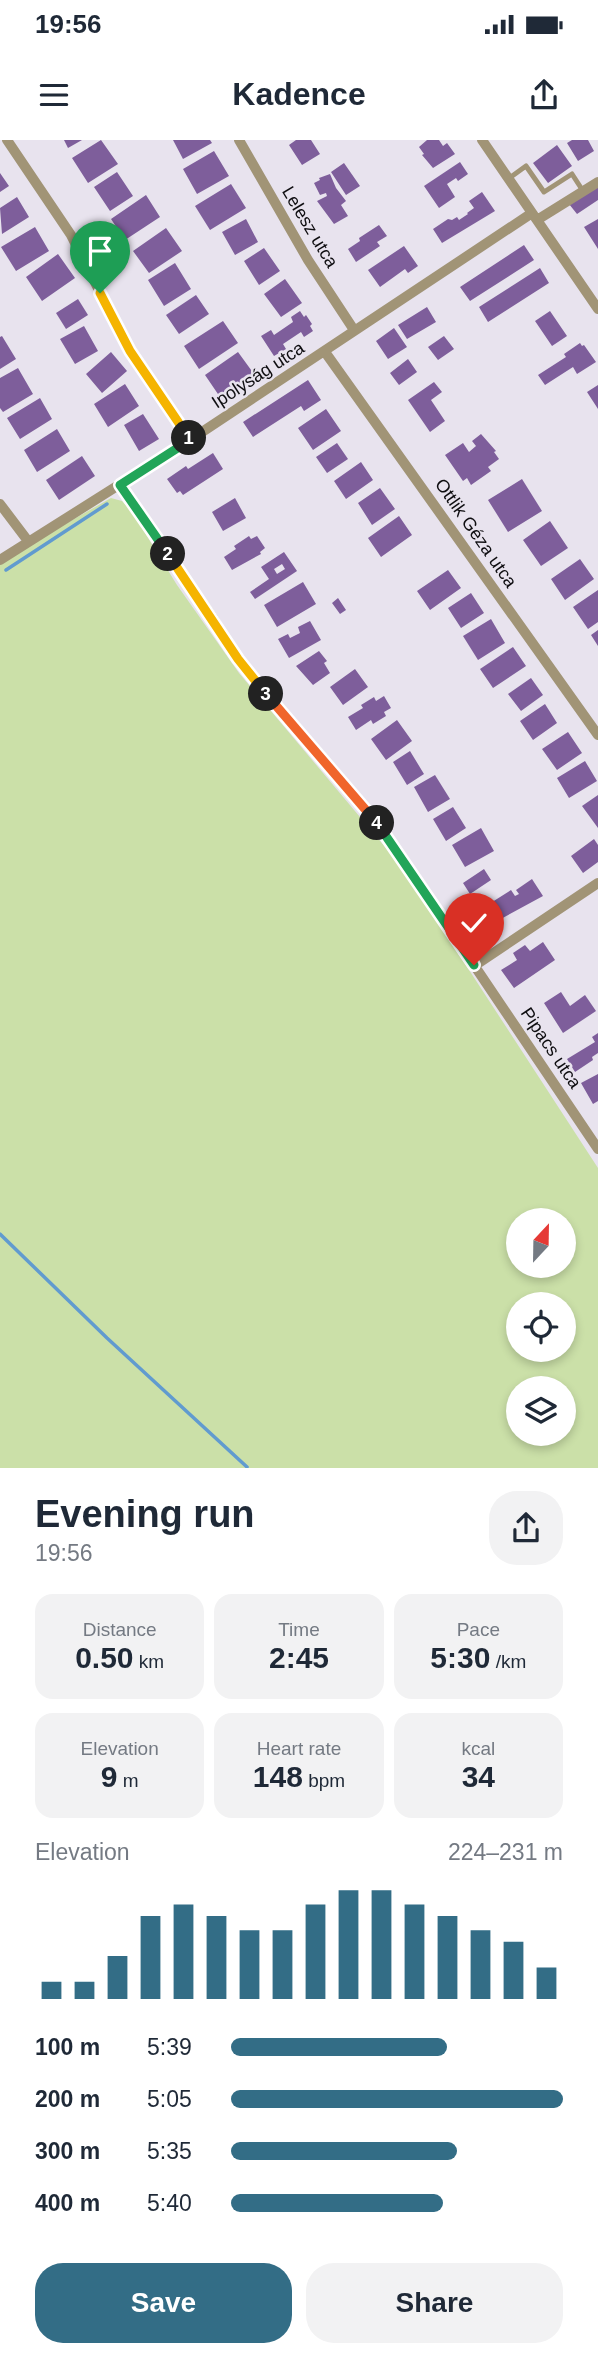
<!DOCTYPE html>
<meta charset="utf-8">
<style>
body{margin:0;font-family:Arial,sans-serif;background:#f2f2f3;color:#1f2937;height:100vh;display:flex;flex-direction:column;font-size:26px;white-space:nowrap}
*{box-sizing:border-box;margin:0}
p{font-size:23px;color:#747a83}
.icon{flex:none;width:38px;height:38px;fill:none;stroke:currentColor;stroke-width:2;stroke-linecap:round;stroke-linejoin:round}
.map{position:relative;height:1328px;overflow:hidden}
.sheet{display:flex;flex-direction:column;background:#fff;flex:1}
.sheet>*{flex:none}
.needle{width:46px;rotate:22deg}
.controls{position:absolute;left:506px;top:1068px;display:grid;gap:14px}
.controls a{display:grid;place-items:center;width:70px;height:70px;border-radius:50%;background:#fff;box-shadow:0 4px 10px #0003;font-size:35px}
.pin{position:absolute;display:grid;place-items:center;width:60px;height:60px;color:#fff;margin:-72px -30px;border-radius:50% 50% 50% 0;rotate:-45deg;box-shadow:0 0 7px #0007}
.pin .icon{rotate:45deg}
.km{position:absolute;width:35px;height:35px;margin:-18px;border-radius:50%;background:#222;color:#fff;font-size:19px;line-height:35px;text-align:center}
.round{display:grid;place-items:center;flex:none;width:74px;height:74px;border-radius:28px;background:#f2f2f3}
.head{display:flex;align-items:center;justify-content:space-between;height:119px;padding:0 35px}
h1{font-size:38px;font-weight:800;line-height:52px}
.figures{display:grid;grid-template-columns:repeat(3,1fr);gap:10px;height:119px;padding:7px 35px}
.figures div{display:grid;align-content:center;border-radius:18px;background:#f2f2f3;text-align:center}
.figures b{font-size:30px;font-weight:800}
.figures small{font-size:19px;font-weight:400}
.figures p{font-size:19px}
.chart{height:196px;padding:14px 35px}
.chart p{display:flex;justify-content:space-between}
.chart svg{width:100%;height:126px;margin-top:7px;stroke:#336d86;stroke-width:6}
.primary-button{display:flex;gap:14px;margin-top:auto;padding:14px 35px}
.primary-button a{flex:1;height:80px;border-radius:28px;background:#336d86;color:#fff;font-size:28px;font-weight:800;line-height:80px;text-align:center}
.primary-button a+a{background:#f2f2f3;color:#1f2937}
ul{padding:0 35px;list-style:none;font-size:23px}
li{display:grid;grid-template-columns:112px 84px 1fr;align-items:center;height:52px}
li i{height:18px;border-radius:9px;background:#336d86}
.status{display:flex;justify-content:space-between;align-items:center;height:49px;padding:0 35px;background:#fff;direction:ltr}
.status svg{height:19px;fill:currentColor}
header{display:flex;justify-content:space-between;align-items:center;height:91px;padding:0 35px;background:#fff;font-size:32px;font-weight:800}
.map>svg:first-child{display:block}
.green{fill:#cbe0a8;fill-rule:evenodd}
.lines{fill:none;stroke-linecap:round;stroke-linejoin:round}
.stream{stroke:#619bcf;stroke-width:3.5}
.building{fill:#7e5e9b;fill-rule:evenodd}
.lane{stroke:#a19476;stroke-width:5}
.street{stroke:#a19476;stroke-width:10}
.split-1-casing{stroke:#fff;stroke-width:14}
.split-2-casing{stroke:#fff;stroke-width:14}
.split-3-casing{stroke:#fff;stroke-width:14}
.split-4-casing{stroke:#fff;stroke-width:14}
.split-5-casing{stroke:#fff;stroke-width:14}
.split-1{stroke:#f5b400;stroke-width:9}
.split-2{stroke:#22a559;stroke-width:9}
.split-3{stroke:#f5b400;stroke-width:9}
.split-4{stroke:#f0652b;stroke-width:9}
.split-5{stroke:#22a559;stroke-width:9}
.labels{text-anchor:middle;stroke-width:5;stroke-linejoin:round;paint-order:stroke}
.street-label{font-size:18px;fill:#0e0d10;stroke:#e8e3ee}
</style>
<div class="status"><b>19:56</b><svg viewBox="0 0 49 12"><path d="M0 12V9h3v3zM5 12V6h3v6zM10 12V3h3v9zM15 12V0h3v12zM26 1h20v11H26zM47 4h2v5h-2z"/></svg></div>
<header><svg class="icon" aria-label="menu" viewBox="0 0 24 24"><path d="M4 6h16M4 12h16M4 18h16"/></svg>Kadence<svg class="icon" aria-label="share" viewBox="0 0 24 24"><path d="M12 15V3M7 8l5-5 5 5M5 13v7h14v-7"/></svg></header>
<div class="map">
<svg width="598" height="1328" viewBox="0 0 598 1328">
<rect width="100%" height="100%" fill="#e8e3ee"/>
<path class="green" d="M111,358L122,361L131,370L177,445L239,533L402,727L598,1028V1328H0V421ZM518,1080H564V1125H518ZM518,1164H564V1209H518ZM518,1248H564V1293H518Z"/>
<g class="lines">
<path class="stream" d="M6,430L107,364
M0,1094L107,1198L247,1327"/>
</g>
<path class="building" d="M64,0H82L68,8Z
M101,0L118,24L88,43L72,18Z
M173,0H210L212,3L183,19Z
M296,0H311L320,14L302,25L289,5Z
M427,0H439L443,6L447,3L455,14L433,28L422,15L424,14L419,7Z
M572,0H588L594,11L578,21L567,3Z
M557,5L572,26L548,43L533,23Z
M214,11L229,36L197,54L183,29Z
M460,22L468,34L458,41L456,38L447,44L455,57L439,68L424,46Z
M344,23L360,46L346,55L331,32Z
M117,32L133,56L110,71L94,47Z
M0,33L9,46L0,52Z
M330,34L336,48L346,61L341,65L348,76L334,84L317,61L327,56L326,53L320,55L314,43L320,40L319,38Z
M231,44L246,68L210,90L195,66Z
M598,45V60L577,74L569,64Z
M482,52L495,71L442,103L433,89L448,79L452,80L457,77L459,80L468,74L467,73L474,68L469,61Z
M146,55L160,77L125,100L111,79Z
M17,57L29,77L2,94L0,68Z
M246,79L258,102L235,115L222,92Z
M598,79V109L584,87Z
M379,85L387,96L377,102L380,106L356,122L348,109L360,101L359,98Z
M35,87L49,111L16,131L1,107Z
M166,88L182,111L149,133L133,111Z
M524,105L534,120L470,161L460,147Z
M404,106L418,126L408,133L405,129L380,147L368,130Z
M264,108L280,131L259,145L244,121Z
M58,114L75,138L42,161L26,137Z
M175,123L191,149L164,166L148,140Z
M540,128L549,143L488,182L479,167Z
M285,139L302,163L281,177L264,154Z
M196,155L209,174L179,194L166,175Z
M78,159L88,175L66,189L56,173Z
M427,167L436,182L407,199L398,185Z
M300,171L304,177L306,175L312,184L310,186L313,191L304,197L301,192L283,204L286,209L274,216L261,196L271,190L274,195L293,182L291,177Z
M550,171L567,196L552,206L535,181Z
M223,181L238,203L199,229L184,206Z
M84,186L98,211L75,224L60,199Z
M394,188L407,207L388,219L376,201Z
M2,196L16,219L0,229V197Z
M444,196L454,209L438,220L428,207Z
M580,203L582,206L584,205L596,222L577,234L573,227L545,245L538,235L566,217L564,214Z
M111,212L127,231L102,253L86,234Z
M238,212L254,234L220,257L205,235Z
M408,219L417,232L399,245L390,233Z
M18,228L33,254L3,272L0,268V238Z
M308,240L321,260L304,271L301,266L253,297L243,282Z
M434,242L442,252L431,260L445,281L430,292L408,260Z
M125,244L139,266L108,287L94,264Z
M598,245V269L587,252Z
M40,258L52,279L20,299L7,278Z
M326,269L341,291L313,310L298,288Z
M143,274L159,299L139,311L124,285Z
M57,289L70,311L37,332L24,310Z
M481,294L496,311L494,312L499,319L488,327L491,331L471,345L467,338L463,341L445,315L463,303L469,312L476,306L472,301Z
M337,303L348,319L327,333L316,317Z
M213,313L223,329L183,355L180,351L177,353L167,339L186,326L188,329Z
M82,316L95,336L59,360L46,340Z
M361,322L373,340L346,359L334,341Z
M522,339L542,371L508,392L488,360Z
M380,348L395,369L372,385L358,363Z
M235,358L246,378L223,391L212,372Z
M399,376L412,395L381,417L368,398Z
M550,381L568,408L541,426L523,400Z
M249,396L251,399L257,396L265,408L260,412L261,414L232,430L224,417L236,409L234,406Z
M284,412L297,431L255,459L250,452L269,439L261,427ZM282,424L285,429L277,434L274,429Z
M580,419L594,439L565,460L551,439Z
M448,430L461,448L430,470L417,451Z
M303,442L316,464L277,487L264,465Z
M598,450V482L588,489L573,467Z
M471,453L484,473L461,488L448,468Z
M338,458L346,470L340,474L332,463Z
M491,479L505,503L478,520L463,496Z
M310,481L321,500L289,518L278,499L288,494L290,498L300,493L298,487Z
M598,490V506L591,495Z
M513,507L526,526L493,548L480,529Z
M319,511L327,521L324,523L330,533L313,545L296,526Z
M355,529L368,547L343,565L330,547Z
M531,538L543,555L521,571L508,554Z
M384,556L391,568L384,572L386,576L373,584L371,580L356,590L348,577L363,568L361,565L374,557L376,561Z
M545,564L557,583L533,600L520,581Z
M397,580L412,601L386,620L371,599Z
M568,592L582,613L557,630L542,609Z
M410,611L424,634L407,645L393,622Z
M585,621L597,641L569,658L557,638Z
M435,635L450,659L428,672L414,647Z
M598,655V688L582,666Z
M453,667L466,688L446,701L433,679Z
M481,688L494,711L465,727L452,705Z
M594,699L598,705V722L583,733L571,716Z
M484,729L491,740L470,754L463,743Z
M532,739L543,756L499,780L489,764L511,750L515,756L519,754L516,750Z
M543,802L555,820L514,848L501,830L517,820L513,813L525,805L530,811Z
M561,852L570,866L585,855L596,871L563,893L544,863Z
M598,893V913L592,917L593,920L575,932L567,919L595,902L592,897Z
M598,934V961L593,964L581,943Z"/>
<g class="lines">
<path class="lane" d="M508,39L526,26L544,52L572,34L583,51"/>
<path class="street" d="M7,0L71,95L130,211L190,300
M239,0L308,120L354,190
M482,0L598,169
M537,80L598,42
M325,212L598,595
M120,345L213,478L238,519L305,601L379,684L598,1009
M0,364L28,401
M0,420L190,300L532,73
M474,826L598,743"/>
</g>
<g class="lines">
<g class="split-1-casing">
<path id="split-1" d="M100,153L130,211L189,298"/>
</g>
<g class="split-2-casing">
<path id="split-2" d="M168,414L120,345L190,300L189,298"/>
</g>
<g class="split-3-casing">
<path id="split-3" d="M168,414L238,519L266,554"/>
</g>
<g class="split-4-casing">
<path id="split-4" d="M266,554L377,683"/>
</g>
<g class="split-5-casing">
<path id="split-5" d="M377,683L474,825"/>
</g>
<use href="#split-1" class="split-1"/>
<use href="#split-2" class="split-2"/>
<use href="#split-3" class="split-3"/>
<use href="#split-4" class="split-4"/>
<use href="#split-5" class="split-5"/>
</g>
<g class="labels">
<g class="street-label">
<text transform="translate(310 87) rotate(59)" y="6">Lelesz utca</text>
<text transform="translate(258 235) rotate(-33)" y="6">Ipolyság utca</text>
<text transform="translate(476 393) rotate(55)" y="6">Ottlik Géza utca</text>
<text transform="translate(551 908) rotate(56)" y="6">Pipacs utca</text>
</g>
</g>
</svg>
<div class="controls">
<a><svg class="needle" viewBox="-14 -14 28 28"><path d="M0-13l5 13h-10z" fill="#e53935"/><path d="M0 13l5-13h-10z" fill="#747a83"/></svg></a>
<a><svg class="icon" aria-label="locate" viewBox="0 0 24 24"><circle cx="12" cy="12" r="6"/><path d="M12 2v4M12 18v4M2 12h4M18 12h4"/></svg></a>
<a><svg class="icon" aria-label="layers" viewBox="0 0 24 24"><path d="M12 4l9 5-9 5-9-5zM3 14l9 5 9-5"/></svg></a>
</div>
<div class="pin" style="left:100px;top:153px;background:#1e9e55"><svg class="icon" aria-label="arrive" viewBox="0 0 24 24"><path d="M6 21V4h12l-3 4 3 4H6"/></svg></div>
<div class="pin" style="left:474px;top:825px;background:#d93025"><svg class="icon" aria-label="check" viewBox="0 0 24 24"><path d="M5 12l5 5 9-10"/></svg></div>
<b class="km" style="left:189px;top:298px">1</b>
<b class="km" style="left:168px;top:414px">2</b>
<b class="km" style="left:266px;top:554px">3</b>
<b class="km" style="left:377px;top:683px">4</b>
</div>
<section class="sheet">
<div class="head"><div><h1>Evening run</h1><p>19:56</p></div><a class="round"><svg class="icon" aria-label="share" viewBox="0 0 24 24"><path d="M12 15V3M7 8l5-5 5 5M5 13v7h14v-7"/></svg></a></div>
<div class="figures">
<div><p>Distance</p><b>0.50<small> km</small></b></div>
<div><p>Time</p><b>2:45</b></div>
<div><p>Pace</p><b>5:30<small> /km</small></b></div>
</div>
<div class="figures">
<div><p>Elevation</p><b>9<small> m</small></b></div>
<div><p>Heart rate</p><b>148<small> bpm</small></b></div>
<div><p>kcal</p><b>34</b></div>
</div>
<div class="chart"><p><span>Elevation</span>224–231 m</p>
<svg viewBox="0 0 160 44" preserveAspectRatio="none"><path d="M5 44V38M15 44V38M25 44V29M35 44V15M45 44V11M55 44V15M65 44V20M75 44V20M85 44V11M95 44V6M105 44V6M115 44V11M125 44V15M135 44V20M145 44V24M155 44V33"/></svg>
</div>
<ul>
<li><b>100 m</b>5:39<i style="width:65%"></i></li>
<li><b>200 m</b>5:05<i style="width:100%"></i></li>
<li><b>300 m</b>5:35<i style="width:68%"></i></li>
<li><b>400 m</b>5:40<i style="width:64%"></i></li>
</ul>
<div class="primary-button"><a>Save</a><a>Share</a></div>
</section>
